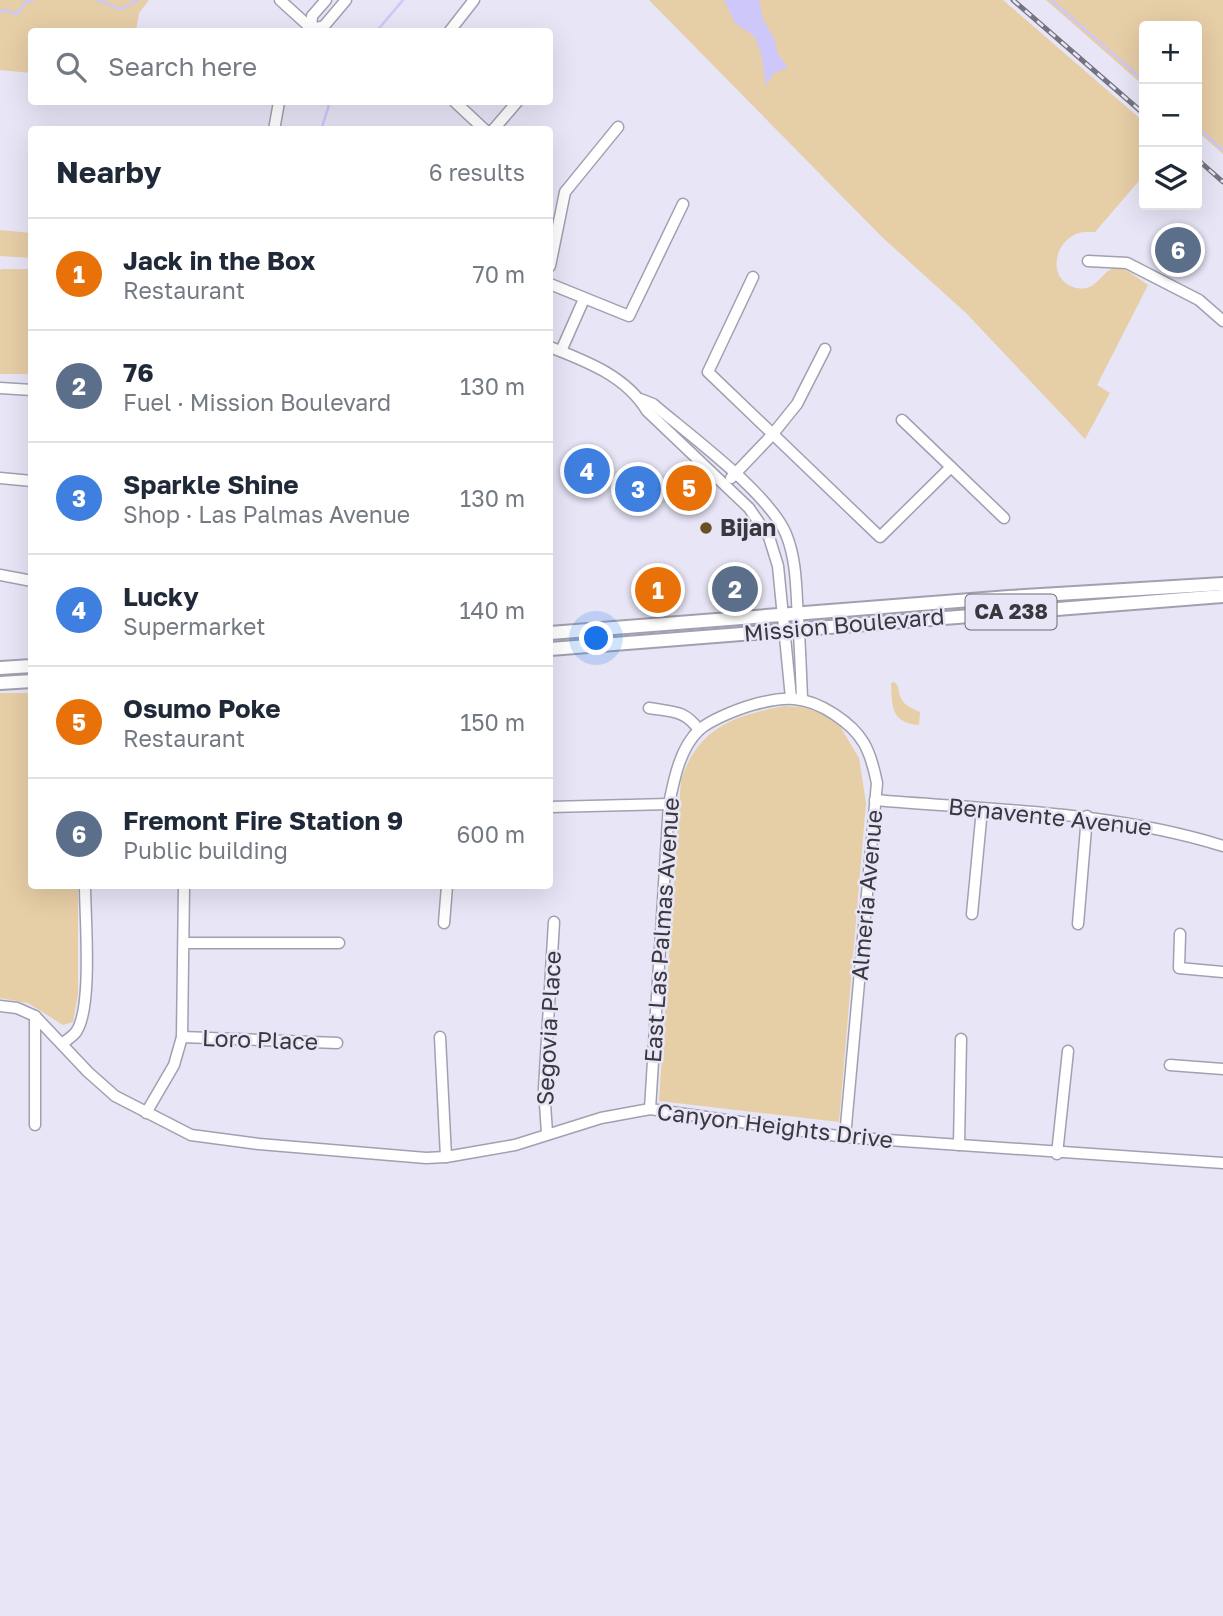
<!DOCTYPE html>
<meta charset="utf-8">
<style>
:root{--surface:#fff;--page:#f2f2f3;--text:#1f2937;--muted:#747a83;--line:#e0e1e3;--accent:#b45309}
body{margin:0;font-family:"Golos Text",sans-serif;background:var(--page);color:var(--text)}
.controls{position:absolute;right:21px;top:21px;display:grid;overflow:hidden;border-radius:7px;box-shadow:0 7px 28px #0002}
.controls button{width:63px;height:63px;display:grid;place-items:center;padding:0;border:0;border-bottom:2px solid var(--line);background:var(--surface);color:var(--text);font:35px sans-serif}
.you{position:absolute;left:597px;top:639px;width:24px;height:24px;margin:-18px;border:5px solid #fff;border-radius:50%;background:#1a73e8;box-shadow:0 0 0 10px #1a73e833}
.badge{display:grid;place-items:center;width:46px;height:46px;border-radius:50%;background:var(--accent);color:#fff;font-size:23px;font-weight:700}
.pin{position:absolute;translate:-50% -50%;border:4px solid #fff;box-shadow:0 2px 7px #0006}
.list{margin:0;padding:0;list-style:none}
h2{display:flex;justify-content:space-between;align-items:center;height:91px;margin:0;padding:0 28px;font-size:30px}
h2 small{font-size:23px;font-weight:400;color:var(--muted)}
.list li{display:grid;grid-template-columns:46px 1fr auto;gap:21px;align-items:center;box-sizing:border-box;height:112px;padding:0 28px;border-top:2px solid var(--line)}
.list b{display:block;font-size:26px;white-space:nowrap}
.list p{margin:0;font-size:23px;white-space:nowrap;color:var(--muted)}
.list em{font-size:23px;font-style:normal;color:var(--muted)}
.icon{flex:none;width:38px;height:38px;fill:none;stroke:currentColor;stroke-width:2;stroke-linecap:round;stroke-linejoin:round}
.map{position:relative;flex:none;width:1223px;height:1616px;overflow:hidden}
.search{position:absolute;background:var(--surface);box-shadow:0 7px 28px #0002;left:28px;top:28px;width:525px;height:77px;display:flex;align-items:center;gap:18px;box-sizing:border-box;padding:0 24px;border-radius:7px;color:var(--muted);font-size:26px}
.panel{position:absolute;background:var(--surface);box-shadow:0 7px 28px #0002;left:28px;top:126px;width:525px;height:763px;border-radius:7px}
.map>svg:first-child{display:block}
.green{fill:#e6cea6}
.water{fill:#cec7fa}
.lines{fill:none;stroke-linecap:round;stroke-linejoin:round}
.stream{stroke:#cec7fa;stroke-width:2.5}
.minor-casing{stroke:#a1a0b0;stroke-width:13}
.major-casing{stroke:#a1a0b0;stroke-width:16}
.minor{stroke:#fff;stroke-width:10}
.major{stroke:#fff;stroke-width:12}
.rail-casing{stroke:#75747e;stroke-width:5}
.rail{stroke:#e7e5f6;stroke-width:2.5;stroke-dasharray:8;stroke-linecap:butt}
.poi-dot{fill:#6b5122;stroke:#e7e5f6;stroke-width:2.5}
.labels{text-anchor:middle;stroke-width:5;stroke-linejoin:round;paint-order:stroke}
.shield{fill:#e7e5f6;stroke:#6c6c75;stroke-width:2}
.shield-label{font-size:21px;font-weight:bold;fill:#38383e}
.poi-label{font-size:23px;font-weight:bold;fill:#38383e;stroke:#e7e5f6;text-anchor:start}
.street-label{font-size:23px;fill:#38383e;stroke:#e7e5f6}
</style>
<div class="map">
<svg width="1223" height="1616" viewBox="0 0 1223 1616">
<rect width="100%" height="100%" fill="#e7e5f6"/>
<g class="green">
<polygon points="0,0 149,0 139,13 136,31 32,32 31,73 0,70"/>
<path d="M 649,0 L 1003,0 L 1144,122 L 1144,175 L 1095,232 C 1088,232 1080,231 1074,235 C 1054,245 1048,278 1073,287 C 1099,296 1102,264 1120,268 C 1129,270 1140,280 1148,285 L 1097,385 L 1110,393 L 1085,439 L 966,313 L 882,237 Z"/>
<polygon points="1046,0 1223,0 1223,154 1197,131 1197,26 1144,26 1144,86"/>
<polygon points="0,230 31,233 31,258 0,256"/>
<polygon points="2,269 31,269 31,374 0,374 0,270"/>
<path d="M 894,682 C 901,688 897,691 901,698 C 904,706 914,709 920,712 L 919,725 C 891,723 892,706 891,683 Z"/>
<polygon points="0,693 31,693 32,886 78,886 78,994 73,1022 63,1025 28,1003 0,998"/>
<path d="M 784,706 L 801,707 L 819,712 L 838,723 L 859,758 L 866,803 L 839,1122 L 659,1101 L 681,780 C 698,728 733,716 784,706 Z"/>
</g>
<polygon class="water" points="724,0 759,0 763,19 774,38 778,54 788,67 773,74 766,86 761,53 755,37 735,23"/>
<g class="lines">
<g class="stream">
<polyline points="98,0 120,9 138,0"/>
<polyline points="1051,0 1144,81"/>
<polyline points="0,12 5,10 17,14 26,2 33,0"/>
<polyline points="376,32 403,0"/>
<polyline points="1197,127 1223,150"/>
<polyline points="321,130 330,102"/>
</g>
<g class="minor-casing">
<g id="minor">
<polyline points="280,0 312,29"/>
<polyline points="312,29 324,26 346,0"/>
<polyline points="311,31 312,16 326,0"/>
<polyline points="449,32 474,0"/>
<polyline points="455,102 485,130"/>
<polyline points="274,130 279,102"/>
<polyline points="493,130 517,102"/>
<polyline points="1088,261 1127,263 1199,300 1223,321"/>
<polyline points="550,266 565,192 618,127"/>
<polyline points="753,277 708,372 880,537 951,467 1004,518"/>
<polyline points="550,284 629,316 683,204"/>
<path d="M 550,347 C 586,361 626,376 647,411 L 749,508 L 769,537 L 778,566 L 791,698"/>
<polyline points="561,351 584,299"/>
<polyline points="0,388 32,390"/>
<path d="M 640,399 L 653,404 C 688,434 769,493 786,534 C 797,561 796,590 798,618 C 800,645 801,672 802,699"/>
<polyline points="902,420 951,467"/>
<polyline points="0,478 32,481"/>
<polyline points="731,478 772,435 797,404 825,349"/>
<polyline points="0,575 32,581"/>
<path d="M 649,708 C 673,712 685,710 699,730"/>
<path d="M 875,800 C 992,810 1111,811 1223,846"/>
<polyline points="550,807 669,804"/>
<polyline points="972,914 982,809"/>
<polyline points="444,923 447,886"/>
<polyline points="1078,924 1087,816"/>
<polyline points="1180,934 1179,968 1223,972"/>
<polyline points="184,943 339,943"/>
<polyline points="0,1006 17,1008 35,1016 88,1072 115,1096 191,1135 259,1144 426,1158 446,1157 515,1145 601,1118 650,1109 845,1137 1223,1163"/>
<polyline points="182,1037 337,1043"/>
<polyline points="440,1037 446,1157"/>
<path d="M 63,1043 C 67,1040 73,1036 76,1032 C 93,1008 85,918 85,886"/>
<polyline points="1170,1065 1223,1069"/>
<path d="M 650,1109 L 669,804 C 674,779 680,748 699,730 C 710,720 738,709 752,705 C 784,696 805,695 834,714 C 863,733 870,749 877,783 L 845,1137"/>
<polyline points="146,1113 174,1065 182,1037 184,886"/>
<polyline points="35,1125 35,1016"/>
<polyline points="547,1133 544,1089 554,922"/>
<polyline points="959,1145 961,1039"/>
<polyline points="1057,1154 1068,1051"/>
</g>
</g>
<g class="major-casing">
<g id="major">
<polyline points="550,633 1009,597 1223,584"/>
<polyline points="550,649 1223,596"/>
<polyline points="0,668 32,666"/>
<polyline points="0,683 32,681"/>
</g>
</g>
<use href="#minor" class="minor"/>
<use href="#major" class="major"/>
<g class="rail-casing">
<g id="rail">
<polyline points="1013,0 1144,114"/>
<polyline points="1197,159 1223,182"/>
</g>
</g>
<use href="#rail" class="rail"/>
</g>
<circle class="poi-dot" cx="706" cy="528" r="7"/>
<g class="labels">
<rect class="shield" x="965.5" y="594.5" width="91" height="35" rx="5"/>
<g class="shield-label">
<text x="1011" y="619">CA 238</text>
</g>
<g class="poi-label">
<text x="720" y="536">Bijan</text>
</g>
<g class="street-label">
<text transform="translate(844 625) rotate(-5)" y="8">Mission Boulevard</text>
<text transform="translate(1050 817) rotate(6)" y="8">Benavente Avenue</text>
<text transform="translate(867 895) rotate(-85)" y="8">Almeria Avenue</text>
<text transform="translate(662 930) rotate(-86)" y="8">East Las Palmas Avenue</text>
<text transform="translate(549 1028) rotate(-87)" y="8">Segovia Place</text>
<text transform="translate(260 1040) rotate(2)" y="8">Loro Place</text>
<text transform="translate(775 1126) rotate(7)" y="8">Canyon Heights Drive</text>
</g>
</g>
</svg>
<div class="controls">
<button>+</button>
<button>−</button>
<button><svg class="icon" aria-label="layers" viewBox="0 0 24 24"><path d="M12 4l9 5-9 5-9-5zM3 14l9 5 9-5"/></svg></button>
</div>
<div class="you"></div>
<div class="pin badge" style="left:658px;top:590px;background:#e8710a">1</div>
<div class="pin badge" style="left:735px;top:589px;background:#5c6f8a">2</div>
<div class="pin badge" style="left:638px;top:489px;background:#3f7fe0">3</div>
<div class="pin badge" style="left:587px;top:471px;background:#3f7fe0">4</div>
<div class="pin badge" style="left:689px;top:488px;background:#e8710a">5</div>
<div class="pin badge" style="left:1178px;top:250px;background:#5c6f8a">6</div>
<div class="search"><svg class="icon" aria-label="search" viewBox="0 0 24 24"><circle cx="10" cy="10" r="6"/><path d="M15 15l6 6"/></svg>Search here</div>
<section class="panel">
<h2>Nearby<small>6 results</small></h2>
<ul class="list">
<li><span class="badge" style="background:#e8710a">1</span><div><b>Jack in the Box</b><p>Restaurant</p></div><em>70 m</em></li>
<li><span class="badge" style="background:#5c6f8a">2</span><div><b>76</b><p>Fuel · Mission Boulevard</p></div><em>130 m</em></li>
<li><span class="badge" style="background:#3f7fe0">3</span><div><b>Sparkle Shine</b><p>Shop · Las Palmas Avenue</p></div><em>130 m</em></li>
<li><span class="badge" style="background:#3f7fe0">4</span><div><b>Lucky</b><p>Supermarket</p></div><em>140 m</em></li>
<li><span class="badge" style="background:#e8710a">5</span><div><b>Osumo Poke</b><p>Restaurant</p></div><em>150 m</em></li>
<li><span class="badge" style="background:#5c6f8a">6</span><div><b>Fremont Fire Station 9</b><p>Public building</p></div><em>600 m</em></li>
</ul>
</section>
</div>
